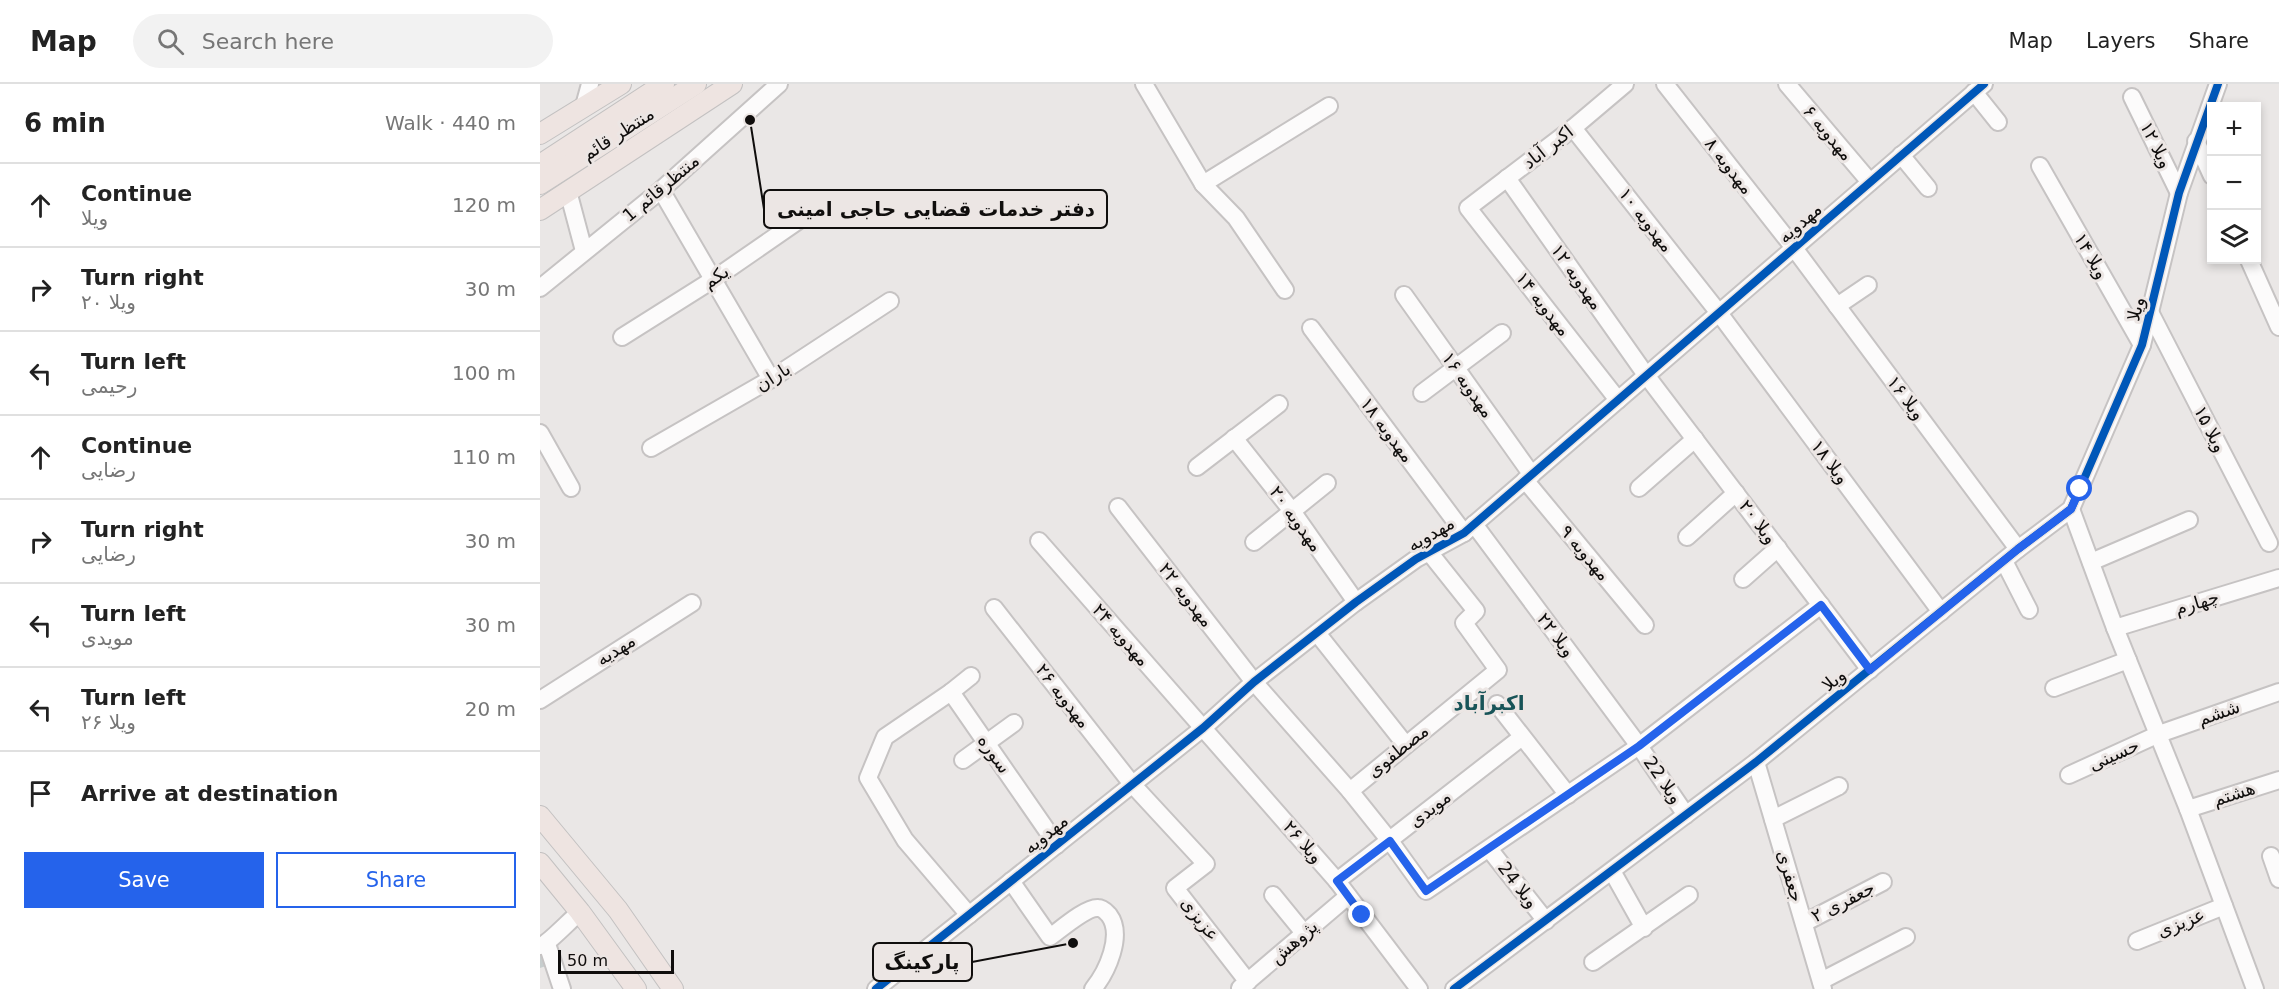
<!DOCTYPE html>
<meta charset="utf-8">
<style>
:root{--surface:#fff;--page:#f2f2f2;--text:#222;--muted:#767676;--line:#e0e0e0;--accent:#2563eb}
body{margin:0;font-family:"DejaVu Sans","Noto Sans Arabic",sans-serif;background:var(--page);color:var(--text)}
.controls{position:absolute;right:18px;top:18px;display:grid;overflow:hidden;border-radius:0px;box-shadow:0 3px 9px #0003}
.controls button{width:54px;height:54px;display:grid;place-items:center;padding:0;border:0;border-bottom:2px solid var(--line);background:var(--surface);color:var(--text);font:30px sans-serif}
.scale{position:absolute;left:18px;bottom:15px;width:116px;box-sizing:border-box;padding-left:6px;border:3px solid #100e0d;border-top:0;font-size:16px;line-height:21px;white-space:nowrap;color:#100e0d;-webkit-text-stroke:4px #ece6e4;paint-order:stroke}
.stop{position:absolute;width:18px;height:18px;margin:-14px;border:4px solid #2563eb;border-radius:50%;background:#fff}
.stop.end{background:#2563eb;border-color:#fff;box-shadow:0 2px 6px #0008}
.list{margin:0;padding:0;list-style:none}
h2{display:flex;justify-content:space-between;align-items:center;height:78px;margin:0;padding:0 24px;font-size:26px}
h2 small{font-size:20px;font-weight:400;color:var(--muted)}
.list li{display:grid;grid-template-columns:39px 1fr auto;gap:18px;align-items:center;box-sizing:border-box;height:84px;padding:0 24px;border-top:2px solid var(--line)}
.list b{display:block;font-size:22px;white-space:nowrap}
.list p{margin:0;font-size:20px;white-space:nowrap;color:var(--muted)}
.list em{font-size:20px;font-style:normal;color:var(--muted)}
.actions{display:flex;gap:12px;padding:18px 24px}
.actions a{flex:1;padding:14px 0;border:2px solid var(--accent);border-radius:0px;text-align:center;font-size:21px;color:var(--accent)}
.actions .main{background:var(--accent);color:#fff}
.icon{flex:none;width:33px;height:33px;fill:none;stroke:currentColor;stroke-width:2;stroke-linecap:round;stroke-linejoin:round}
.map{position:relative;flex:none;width:1739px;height:905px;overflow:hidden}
header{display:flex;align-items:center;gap:36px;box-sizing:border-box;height:84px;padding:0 30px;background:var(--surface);border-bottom:2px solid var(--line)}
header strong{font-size:28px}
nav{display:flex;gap:33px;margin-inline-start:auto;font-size:21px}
.search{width:420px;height:54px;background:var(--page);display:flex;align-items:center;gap:15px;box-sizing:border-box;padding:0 21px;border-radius:33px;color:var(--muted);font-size:22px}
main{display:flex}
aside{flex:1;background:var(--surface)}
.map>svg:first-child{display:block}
.building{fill:#c7cdcd;filter:url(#shadow)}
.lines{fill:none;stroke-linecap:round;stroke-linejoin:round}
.minor-casing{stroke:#c6c3c3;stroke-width:20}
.major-casing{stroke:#c3c1c1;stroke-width:22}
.minor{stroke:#fcfbfb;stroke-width:16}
.major{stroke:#eee4e1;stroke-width:20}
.cycleway-casing{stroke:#ece6e4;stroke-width:11}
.cycleway{stroke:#0057b8;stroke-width:8}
.route{stroke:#2563eb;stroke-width:8}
.labels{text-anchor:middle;stroke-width:6;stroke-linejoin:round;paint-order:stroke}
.street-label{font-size:18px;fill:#100e0d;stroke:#ece6e4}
.neighbourhood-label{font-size:20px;font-weight:bold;fill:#185458;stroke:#ece6e4}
.leader{fill:none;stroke:#100e0d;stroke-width:2}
.callout-dot{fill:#100e0d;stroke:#ece6e4;stroke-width:2}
.callout{fill:#ece6e4;stroke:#100e0d;stroke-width:2}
.callout-label{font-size:20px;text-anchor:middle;font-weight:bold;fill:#100e0d}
</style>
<header>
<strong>Map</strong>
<div class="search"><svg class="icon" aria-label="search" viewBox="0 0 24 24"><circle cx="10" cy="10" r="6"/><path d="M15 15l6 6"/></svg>Search here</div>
<nav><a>Map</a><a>Layers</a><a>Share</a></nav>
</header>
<main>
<aside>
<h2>6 min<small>Walk · 440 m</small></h2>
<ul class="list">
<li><svg class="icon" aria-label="ahead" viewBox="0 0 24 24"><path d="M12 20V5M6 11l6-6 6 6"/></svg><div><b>Continue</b><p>ویلا</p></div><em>120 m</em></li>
<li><svg class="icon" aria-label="right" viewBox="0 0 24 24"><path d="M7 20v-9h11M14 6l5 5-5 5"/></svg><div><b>Turn right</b><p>ویلا ۲۰</p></div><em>30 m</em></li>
<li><svg class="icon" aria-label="left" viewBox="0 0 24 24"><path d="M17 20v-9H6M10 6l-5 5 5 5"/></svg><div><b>Turn left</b><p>رحیمی</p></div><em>100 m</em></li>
<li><svg class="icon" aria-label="ahead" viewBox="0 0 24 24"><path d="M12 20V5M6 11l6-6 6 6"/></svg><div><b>Continue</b><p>رضایی</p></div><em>110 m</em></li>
<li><svg class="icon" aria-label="right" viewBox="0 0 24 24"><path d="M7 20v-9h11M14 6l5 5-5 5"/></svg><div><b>Turn right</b><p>رضایی</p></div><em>30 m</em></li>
<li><svg class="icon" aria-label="left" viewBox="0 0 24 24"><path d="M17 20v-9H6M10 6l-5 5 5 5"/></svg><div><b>Turn left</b><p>مویدی</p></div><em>30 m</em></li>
<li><svg class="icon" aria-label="left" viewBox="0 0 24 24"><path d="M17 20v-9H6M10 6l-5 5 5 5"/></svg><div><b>Turn left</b><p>ویلا ۲۶</p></div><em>20 m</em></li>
<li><svg class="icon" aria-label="arrive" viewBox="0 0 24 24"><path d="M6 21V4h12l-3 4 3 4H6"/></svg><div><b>Arrive at destination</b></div></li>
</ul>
<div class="actions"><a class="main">Save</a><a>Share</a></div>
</aside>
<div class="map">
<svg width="1739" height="905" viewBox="0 0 1739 905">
<defs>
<filter id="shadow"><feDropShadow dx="5.5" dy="-5.5" stdDeviation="1.5" flood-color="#0004"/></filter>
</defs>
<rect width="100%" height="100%" fill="#eae7e6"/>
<polygon class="building" points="7,868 12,880 0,884 0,871"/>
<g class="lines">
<g class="minor-casing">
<g id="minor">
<polyline points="604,0 663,100 696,134 745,206"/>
<polyline points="1125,0 1254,164 1478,465"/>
<polyline points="1247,0 1330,98"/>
<polyline points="1434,8 1458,38"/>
<polyline points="1592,13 1639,109"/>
<polyline points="44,22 50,0"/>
<polyline points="1033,44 1179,229 1401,528"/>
<polyline points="1656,57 1672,92"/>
<polyline points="1361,71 1388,104"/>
<polyline points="1500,82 1602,261"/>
<polyline points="967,94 1106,291 1330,586"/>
<polyline points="663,100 789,22"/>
<polyline points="121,106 231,295"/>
<polyline points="28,107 44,167"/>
<polyline points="1709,176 1739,243"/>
<polyline points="0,204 121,106 239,0"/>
<polyline points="864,211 992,391"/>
<polyline points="1297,222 1328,201"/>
<polyline points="1611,230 1729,459"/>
<polyline points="771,244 924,449"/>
<polyline points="82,253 174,195 268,130"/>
<polyline points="882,309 962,249"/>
<polyline points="1078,316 928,124 1033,44 1085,0"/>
<polyline points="0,349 31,404"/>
<polyline points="694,354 752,427 816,518"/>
<polyline points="111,364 231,295 350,217"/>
<polyline points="657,383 739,320"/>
<polyline points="985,396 1105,541"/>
<polyline points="1099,404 1155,355"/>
<polyline points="578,423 714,598 810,707 850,757 886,807 1099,662 1281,521"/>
<polyline points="1531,425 1575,544 1648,725 1715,905"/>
<polyline points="934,440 1099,662 1146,731"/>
<polyline points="1147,453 1196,409"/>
<polyline points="499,457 797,797 879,905"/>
<polyline points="714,458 787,399"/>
<polyline points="1464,477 1489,526"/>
<polyline points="1551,478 1649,436"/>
<polyline points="1203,495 1238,464"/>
<polyline points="454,524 592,700 666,780 635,804 708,898"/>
<polyline points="1575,544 1739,494"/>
<polyline points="777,549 865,660"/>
<polyline points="1514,604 1588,576"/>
<polyline points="411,608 431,592"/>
<polyline points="0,616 152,519"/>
<polyline points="957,620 1028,711"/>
<polyline points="423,676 474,639"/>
<polyline points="1216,678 1283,905"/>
<polyline points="1529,691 1619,650 1739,608"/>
<polyline points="810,707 958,586 924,539 936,527 889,468"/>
<polyline points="1648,725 1739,696"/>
<polyline points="1233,735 1299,702"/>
<polyline points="950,766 1006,837"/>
<polyline points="1731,772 1739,795"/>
<polyline points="1072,787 1104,844"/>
<path d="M 471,797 L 510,853 C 520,846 546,823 558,824 C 563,824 566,828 569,831 C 584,851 567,888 553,905"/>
<polyline points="797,797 982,653"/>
<polyline points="733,811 764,849"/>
<polyline points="429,831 365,756 328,694 345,653 411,608 517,761"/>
<polyline points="1264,839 1343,798"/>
<polyline points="1597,857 1684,822"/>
<polyline points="7,860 22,905"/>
<path d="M 0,862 C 8,860 31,835 40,828"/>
<polyline points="1053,878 1149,811"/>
<polyline points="1281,897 1366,853"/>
<polyline points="700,904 808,812"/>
<polyline points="336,905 663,644 714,598 816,518 876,475 924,449 1444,0"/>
<polyline points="914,905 1216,678 1478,465 1531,425 1602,261 1639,109 1678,0"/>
</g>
</g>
<g class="major-casing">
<g id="major">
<polyline points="0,50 81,0"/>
<polyline points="0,81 124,0"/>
<polyline points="0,100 156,0"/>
<polyline points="0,126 192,0"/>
<polyline points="0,732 78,826 133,905"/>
<polyline points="0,779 40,828 96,905"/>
</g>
</g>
<use href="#minor" class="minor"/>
<use href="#major" class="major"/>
<g class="cycleway-casing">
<g id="cycleway">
<polyline points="336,905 663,644 714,598 816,518 876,475 924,449 1444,0"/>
<polyline points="914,905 1216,678 1478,465 1531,425 1602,261 1639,109 1678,0"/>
</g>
</g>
<use href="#cycleway" class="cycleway"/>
</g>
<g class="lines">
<polyline class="route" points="822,831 797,797 850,757 886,807 1099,662 1281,521 1330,586 1478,465 1531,425 1540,405"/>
</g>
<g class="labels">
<g class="street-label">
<text transform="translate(1288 49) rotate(50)" y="6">مهدویه ۶</text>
<text transform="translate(78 50) rotate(-33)" y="6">منتظر قائم</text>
<text transform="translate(1616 61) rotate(64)" y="6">ویلا ۱۲</text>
<text transform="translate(1008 63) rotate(-38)" y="6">اکبر آباد</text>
<text transform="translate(1189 82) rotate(52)" y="6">مهدویه ۸</text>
<text transform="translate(121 104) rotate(-40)" y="6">منتظرقائم 1</text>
<text transform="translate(1106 136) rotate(52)" y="6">مهدویه ۱۰</text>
<text transform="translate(1260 139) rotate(-41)" y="6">مهدویه</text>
<text transform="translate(1551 172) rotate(60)" y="6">ویلا ۱۴</text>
<text transform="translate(176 193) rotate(-34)" y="6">یکم</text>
<text transform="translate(1037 193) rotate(55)" y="6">مهدویه ۱۲</text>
<text transform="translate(1003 220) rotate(52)" y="6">مهدویه ۱۴</text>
<text transform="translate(1596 225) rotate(-76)" y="6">ویلا</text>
<text transform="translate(233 293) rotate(-32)" y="6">باران</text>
<text transform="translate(928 301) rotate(55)" y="6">مهدویه ۱۶</text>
<text transform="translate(1366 314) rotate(53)" y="6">ویلا ۱۶</text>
<text transform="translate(1670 345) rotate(63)" y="6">ویلا ۱۵</text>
<text transform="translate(847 346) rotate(53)" y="6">مهدویه ۱۸</text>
<text transform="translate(1290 378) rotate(53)" y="6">ویلا ۱۸</text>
<text transform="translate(756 435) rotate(54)" y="6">مهدویه ۲۰</text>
<text transform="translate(1218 438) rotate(53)" y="6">ویلا ۲۰</text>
<text transform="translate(891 450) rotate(-30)" y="6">مهدویه</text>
<text transform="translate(1045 469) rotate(50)" y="6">مهدویه ۹</text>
<text transform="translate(646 511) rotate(52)" y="6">مهدویه ۲۲</text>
<text transform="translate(1657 519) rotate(-17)" y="6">چهارم</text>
<text transform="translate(581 551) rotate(49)" y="6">مهدویه ۲۴</text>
<text transform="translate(1016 551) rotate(53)" y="6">ویلا ۲۲</text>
<text transform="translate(76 566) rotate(-32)" y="6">مهديه</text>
<text transform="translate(1294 596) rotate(-39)" y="6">ویلا</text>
<text transform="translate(523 612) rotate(52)" y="6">مهدویه ۲۶</text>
<text transform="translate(1679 629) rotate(-19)" y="6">ششم</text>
<text transform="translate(858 667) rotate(-39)" y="6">مصطفوی</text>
<text transform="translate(454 670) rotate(55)" y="6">سوره</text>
<text transform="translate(1574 671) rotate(-24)" y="6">حسینی</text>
<text transform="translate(1123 696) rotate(55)" y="6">ویلا 22</text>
<text transform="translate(1694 710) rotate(-18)" y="6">هشتم</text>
<text transform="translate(890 725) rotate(-38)" y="6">مویدی</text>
<text transform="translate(506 750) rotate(-39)" y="6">مهدویه</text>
<text transform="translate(763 758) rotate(49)" y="6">ویلا ۲۶</text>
<text transform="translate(1250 792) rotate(74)" y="6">جعفری</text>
<text transform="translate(978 801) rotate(52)" y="6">ویلا 24</text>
<text transform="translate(1303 818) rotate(-27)" y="6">جعفری ۲</text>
<text transform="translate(660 835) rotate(52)" y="6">عزیزی</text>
<text transform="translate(1641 839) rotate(-22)" y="6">عزیزی</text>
<text transform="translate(754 858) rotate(-41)" y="6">پژوهش</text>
</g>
<g class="neighbourhood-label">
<text x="949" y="626">اکبرآباد</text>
</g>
</g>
<path class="leader" d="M210 36L224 125M533 859L432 878"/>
<g class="callout-dot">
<circle cx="210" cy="36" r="6"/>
<circle cx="533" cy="859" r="6"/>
</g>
<g class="callout">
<rect x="224" y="106" width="343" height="38" rx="6"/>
<rect x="333" y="859" width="99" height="38" rx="6"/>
</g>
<g class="callout-label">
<text x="396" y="132">دفتر خدمات قضایی حاجی امینی</text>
<text x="382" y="885">پارکینگ</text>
</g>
</svg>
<div class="controls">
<button>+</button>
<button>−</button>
<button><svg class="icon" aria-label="layers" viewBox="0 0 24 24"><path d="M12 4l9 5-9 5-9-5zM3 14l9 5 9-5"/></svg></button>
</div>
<div class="scale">50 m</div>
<div class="stop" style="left:1540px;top:405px"></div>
<div class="stop end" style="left:822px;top:831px"></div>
</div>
</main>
